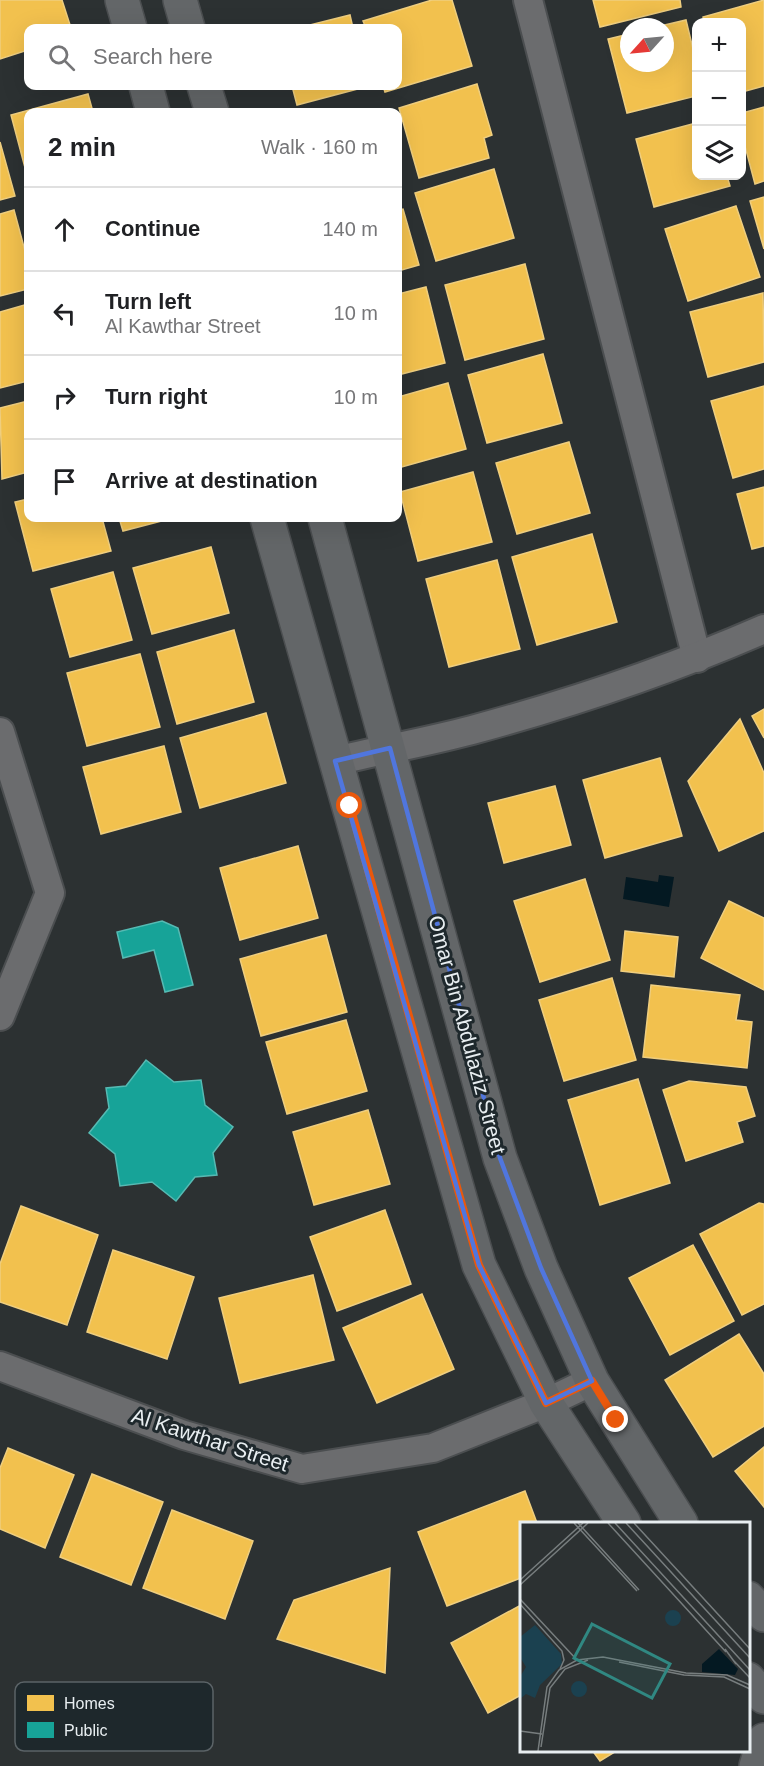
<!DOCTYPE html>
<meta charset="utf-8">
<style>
:root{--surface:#fff;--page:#f2f2f2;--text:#202124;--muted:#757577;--line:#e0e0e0}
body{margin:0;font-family:Helvetica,sans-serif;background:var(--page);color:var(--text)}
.controls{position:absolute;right:18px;top:18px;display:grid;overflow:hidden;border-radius:12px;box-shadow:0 6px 24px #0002}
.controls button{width:54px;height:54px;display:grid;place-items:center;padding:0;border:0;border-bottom:2px solid var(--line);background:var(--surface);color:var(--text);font:30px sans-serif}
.compass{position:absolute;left:620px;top:18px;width:54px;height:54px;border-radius:50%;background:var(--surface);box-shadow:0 6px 24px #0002;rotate:243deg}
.stop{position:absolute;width:18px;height:18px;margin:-14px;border:4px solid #ea580c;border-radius:50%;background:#fff}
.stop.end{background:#ea580c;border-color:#fff;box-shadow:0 2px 6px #0008}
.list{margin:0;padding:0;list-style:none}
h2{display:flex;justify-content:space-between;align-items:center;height:78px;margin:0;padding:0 24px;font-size:26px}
h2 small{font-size:20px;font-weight:400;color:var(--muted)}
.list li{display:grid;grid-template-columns:39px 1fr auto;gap:18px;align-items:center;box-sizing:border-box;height:84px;padding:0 24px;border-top:2px solid var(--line)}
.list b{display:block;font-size:22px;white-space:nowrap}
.list p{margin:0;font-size:20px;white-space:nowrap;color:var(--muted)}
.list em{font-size:20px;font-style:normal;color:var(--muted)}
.icon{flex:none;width:33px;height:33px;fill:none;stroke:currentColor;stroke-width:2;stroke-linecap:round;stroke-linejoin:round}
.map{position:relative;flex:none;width:764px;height:1766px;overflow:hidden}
.search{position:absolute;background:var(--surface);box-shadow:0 6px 24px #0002;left:24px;top:24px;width:378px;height:66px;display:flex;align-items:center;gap:15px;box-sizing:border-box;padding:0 21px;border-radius:12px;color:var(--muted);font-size:22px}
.panel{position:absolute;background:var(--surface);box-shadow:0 6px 24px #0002;left:24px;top:108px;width:378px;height:414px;border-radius:12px}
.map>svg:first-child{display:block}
.water{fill:#041922}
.homes{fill:#f2c14e;stroke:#efce7f;stroke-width:1.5}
.public{fill:#17a398;stroke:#56bab3;stroke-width:1.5}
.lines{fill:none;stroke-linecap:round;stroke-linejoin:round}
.street-casing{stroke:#4b4e50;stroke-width:32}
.secondary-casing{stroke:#4b4e50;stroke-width:36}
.street{stroke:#6b6c6e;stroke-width:28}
.secondary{stroke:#636668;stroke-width:33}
.route{stroke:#ea580c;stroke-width:8}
.marked{fill:none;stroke:#5076de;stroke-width:4.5;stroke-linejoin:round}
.labels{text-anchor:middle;stroke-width:6;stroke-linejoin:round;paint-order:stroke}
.street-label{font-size:21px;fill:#e8eef1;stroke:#1e282c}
.inset-road{fill:none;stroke:#777d7e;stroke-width:1.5}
.view{fill:#308882;fill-opacity:0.15;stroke:#308882;stroke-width:3}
.inset-edge{fill:none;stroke:#e8eef1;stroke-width:3}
.key{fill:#1e282c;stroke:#5b6367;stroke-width:1.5}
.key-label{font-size:16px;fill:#e8eef1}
</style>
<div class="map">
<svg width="764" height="1766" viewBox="0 0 764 1766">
<rect width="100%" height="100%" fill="#2c3132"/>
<polygon class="water" points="659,875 674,877 669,907 623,899 626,877 658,882"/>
<g class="homes">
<polygon points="0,0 62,0 71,28 28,28 28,50 0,59"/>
<polygon points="432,0 452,0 472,66 385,92 383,86 398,86 398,28 366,28 363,21"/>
<polygon points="593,0 680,0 681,7 600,27"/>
<polygon points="764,0 764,86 742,92 742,22 704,22 703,17"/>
<polygon points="350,15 353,28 298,28"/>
<polygon points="686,20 696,61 696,96 627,113 608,39 629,34 629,63 665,63 665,27 656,27"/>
<polygon points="477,84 492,135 484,138 489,158 419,178 399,108"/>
<polygon points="292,86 369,86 297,105"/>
<polygon points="88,94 93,112 28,112 28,179 11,115"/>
<polygon points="764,107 764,181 755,184 742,135 742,113"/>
<polygon points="696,123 696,176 727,176 730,186 654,207 636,139"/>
<polygon points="0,142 15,196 0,200"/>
<polygon points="494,169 514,238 436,261 415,193"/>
<polygon points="764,197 764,249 750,201"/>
<polygon points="736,206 760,277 688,301 665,229"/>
<polygon points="403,209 419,265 398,271 398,210"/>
<polygon points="14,210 28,262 28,289 0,296 0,214"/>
<polygon points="525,264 544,339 465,360 445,285"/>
<polygon points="426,287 445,363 398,375 398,294"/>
<polygon points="763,293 764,362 708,377 690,312"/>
<polygon points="28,304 28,381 0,388 0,312"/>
<polygon points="543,354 562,423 487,443 468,375"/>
<polygon points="448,383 466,449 398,468 398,397"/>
<polygon points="764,386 764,469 733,478 711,401"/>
<polygon points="28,401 28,472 2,479 0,408"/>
<polygon points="569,442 590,513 517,534 496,463"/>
<polygon points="473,472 492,542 418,561 400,492"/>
<polygon points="764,487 764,546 752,549 737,494"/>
<polygon points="28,499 28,518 102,518 111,551 33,571 15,502"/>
<polygon points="119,518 173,518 123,531"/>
<polygon points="592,534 617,622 537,645 512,557"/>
<polygon points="211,547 229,613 152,634 133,568"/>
<polygon points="497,560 520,649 449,667 426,579"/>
<polygon points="113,572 132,640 70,657 51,589"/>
<polygon points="234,630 254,702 177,724 157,652"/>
<polygon points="140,654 160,727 87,746 67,673"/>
<polygon points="764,709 764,738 752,716"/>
<polygon points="266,713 286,783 200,808 180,738"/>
<polygon points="740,719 764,773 764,831 719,851 688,781"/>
<polygon points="164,746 181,812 101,834 83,767"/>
<polygon points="660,758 682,836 605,858 583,780"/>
<polygon points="555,786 571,845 504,863 488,803"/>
<polygon points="298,846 318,918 240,940 220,868"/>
<polygon points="585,879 610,960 540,982 514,901"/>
<polygon points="729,901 764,918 764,990 701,958"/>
<polygon points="625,931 678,937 674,977 621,971"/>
<polygon points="326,935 347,1012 261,1036 240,959"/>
<polygon points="612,978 636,1060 564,1081 539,1000"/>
<polygon points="651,985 740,995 736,1020 752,1022 747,1068 643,1057"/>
<polygon points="346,1020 367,1091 287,1114 266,1042"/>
<polygon points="638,1079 670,1183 600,1205 568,1100"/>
<polygon points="689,1081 746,1087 755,1116 737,1122 743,1142 686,1161 663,1090"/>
<polygon points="368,1110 390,1184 314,1205 293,1132"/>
<polygon points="759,1203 764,1204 764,1304 742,1315 700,1234"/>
<polygon points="21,1206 98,1235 67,1325 0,1302 0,1264"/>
<polygon points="385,1210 411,1284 337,1311 310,1237"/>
<polygon points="693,1245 734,1321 670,1355 629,1278"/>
<polygon points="113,1250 194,1277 167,1359 87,1332"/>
<polygon points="313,1275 334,1360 240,1383 219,1298"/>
<polygon points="422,1294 454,1369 377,1403 343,1328"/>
<polygon points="739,1334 764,1374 764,1426 713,1457 665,1380"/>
<polygon points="764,1447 764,1507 735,1471"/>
<polygon points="8,1448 74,1475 45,1548 0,1529 0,1468"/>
<polygon points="92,1474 163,1502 131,1585 60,1557"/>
<polygon points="525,1491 537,1523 521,1523 521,1578 447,1606 418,1532"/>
<polygon points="172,1510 253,1541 225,1619 143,1588"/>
<polygon points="390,1568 385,1673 277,1639 294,1600"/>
<polygon points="521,1605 521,1695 488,1713 451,1643"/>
<polygon points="592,1750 618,1750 600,1761"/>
</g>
<g class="public">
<polygon points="162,921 178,928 193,985 165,992 154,950 123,958 117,932"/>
<polygon points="146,1060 174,1082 201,1080 205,1105 233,1127 213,1153 217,1175 195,1177 176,1201 152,1182 120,1186 115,1154 89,1133 109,1108 106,1088 126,1086"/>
</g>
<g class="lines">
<g class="street-casing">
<g id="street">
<polyline points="528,0 697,658"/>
<polyline points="0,732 50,893 0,1016"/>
<path d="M 335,761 C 381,750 427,742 472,730 C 572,703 670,670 764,629"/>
<polyline points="0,1366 184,1435 302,1469 433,1448 546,1403 592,1381"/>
</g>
</g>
<g class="secondary-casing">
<g id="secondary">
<polyline points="122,0 130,28"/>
<polyline points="180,0 188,28"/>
<polyline points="146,86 153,112"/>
<polyline points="204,86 212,112"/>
<polyline points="267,518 479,1265 546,1403 624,1523"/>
<polyline points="325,518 500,1158 541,1268 592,1381 681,1523"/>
<polyline points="748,1598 764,1615"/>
<polyline points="748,1679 764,1697"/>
<polyline points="756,1766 764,1740"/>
</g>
</g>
<use href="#street" class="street"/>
<use href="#secondary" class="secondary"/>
</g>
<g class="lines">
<polyline class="route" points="350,806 479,1265 546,1403 592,1381 616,1420"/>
</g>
<path class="marked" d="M 390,748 L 500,1158 L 541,1268 L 592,1381 L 546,1403 L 479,1265 L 335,761 Z"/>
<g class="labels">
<g class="street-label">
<text transform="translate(467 1035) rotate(75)" y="7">Omar Bin Abdulaziz Street</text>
<text transform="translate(210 1440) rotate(18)" y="7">Al Kawthar Street</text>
</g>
</g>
<g transform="translate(520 1522)">
<rect width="230" height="230" fill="#2c3132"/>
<path d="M145 96a8 8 0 1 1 16 0a8 8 0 1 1-16 0ZM 15,103 L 41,132 L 42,142 L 20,163 L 15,176 L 6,172 L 0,177 L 0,155 L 6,145 L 0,135 L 0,115 ZM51 167a8 8 0 1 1 16 0a8 8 0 1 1-16 0Z" fill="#1b4150"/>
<path d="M 199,127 L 218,147 L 215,153 L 182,150 L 182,142 Z" fill="#041922"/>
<path class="inset-road" d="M 54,1 L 117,69M 58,1 L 119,68M 88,1 L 206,130M 95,1 L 230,148M 106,1 L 230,136M 114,1 L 230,127M 0,58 L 63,1M 0,63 L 68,1M 0,77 L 57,138M 0,82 L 42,129 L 44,138 L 40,147M 205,127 L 216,142M 214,139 L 230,156M 99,140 L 164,153 L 204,155 L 230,167M 0,209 L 22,212M 21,225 L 30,166 L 45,147 L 68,138M 18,229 L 27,165 L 39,148 L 57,138 L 83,135 L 166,151 L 207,153 L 230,163"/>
<path class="view" d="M 72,102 L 150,142 L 132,176 L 54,136 Z"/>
<rect width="230" height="230" class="inset-edge"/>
</g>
<rect x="15" y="1682" width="198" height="69" rx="9" class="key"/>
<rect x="27" y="1695" width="27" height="16" fill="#f2c14e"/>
<rect x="27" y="1722" width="27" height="16" fill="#17a398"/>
<g class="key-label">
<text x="64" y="1709">Homes</text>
<text x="64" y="1736">Public</text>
</g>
</svg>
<div class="controls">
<button>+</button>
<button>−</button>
<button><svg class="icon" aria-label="layers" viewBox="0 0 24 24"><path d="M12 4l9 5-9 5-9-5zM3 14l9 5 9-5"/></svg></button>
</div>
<svg class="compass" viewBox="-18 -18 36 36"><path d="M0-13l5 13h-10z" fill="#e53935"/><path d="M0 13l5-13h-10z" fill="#757577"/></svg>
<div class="stop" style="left:350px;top:806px"></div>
<div class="stop end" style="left:616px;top:1420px"></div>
<div class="search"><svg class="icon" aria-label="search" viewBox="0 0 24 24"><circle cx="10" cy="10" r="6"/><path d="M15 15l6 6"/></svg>Search here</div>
<section class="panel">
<h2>2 min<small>Walk · 160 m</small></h2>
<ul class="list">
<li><svg class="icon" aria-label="ahead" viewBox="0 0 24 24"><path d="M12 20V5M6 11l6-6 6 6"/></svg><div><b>Continue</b></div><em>140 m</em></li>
<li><svg class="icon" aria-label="left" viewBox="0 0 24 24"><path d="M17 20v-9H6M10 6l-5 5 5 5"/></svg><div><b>Turn left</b><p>Al Kawthar Street</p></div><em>10 m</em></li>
<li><svg class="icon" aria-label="right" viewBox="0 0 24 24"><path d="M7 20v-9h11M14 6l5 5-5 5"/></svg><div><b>Turn right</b></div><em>10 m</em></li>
<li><svg class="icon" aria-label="arrive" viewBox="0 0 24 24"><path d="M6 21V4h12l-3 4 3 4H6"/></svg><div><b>Arrive at destination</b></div></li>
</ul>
</section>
</div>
